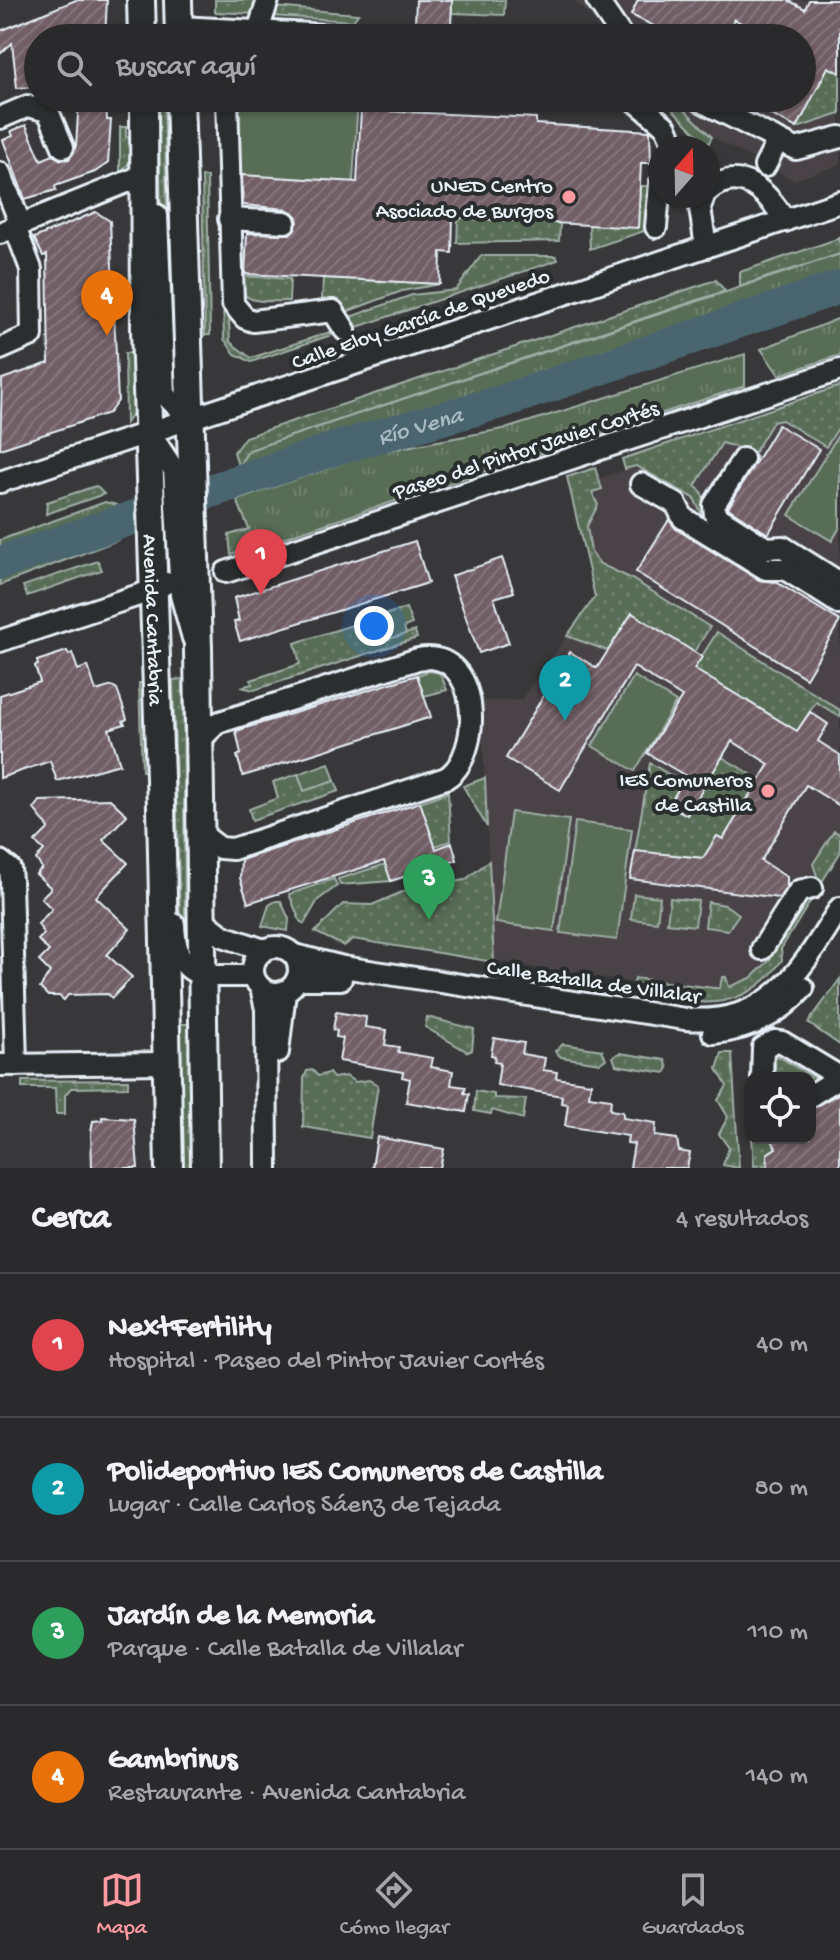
<!DOCTYPE html>
<html lang="es">
<meta charset="utf-8">
<style>
:root{--surface:#2a292b;--page:#363537;--text:#f1f3f6;--muted:#a5a6a9;--line:#464547;--accent:#ff9aa2}
body{margin:0;font-family:"Gochi Hand",sans-serif;background:var(--page);color:var(--text)}
.controls{position:absolute;right:24px;bottom:24px;display:grid;overflow:hidden;border-radius:16px;box-shadow:0 2px 6px #0004}
.controls button{width:72px;height:72px;display:grid;place-items:center;padding:0;border:0;border-bottom:2px solid var(--line);background:var(--surface);color:var(--text);font:40px sans-serif}
.compass{position:absolute;left:648px;top:136px;width:72px;height:72px;border-radius:50%;background:var(--surface);box-shadow:0 2px 6px #0004;rotate:20deg}
.you{position:absolute;left:374px;top:626px;width:28px;height:28px;margin:-20px;border:6px solid #fff;border-radius:50%;background:#1a73e8;box-shadow:0 0 0 12px #1a73e833}
.badge{display:grid;place-items:center;width:52px;height:52px;border-radius:50%;background:var(--accent);color:#fff;font-size:26px;font-weight:700}
.pin{position:absolute;translate:-50% -66px;filter:drop-shadow(0 2px 4px #0008)}
.pin::after{content:'';position:absolute;top:42px;width:28px;height:24px;background:inherit;clip-path:polygon(0 0,100% 0,50% 100%)}
.list{margin:0;padding:0;list-style:none}
h2{display:flex;justify-content:space-between;align-items:center;height:104px;margin:0;padding:0 32px;font-size:34px}
h2 small{font-size:26px;font-weight:400;color:var(--muted)}
.list li{display:grid;grid-template-columns:52px 1fr auto;gap:24px;align-items:center;box-sizing:border-box;height:144px;padding:0 32px;border-top:2px solid var(--line)}
.list b{display:block;font-size:30px;white-space:nowrap}
.list p{margin:0;font-size:26px;white-space:nowrap;color:var(--muted)}
.list em{font-size:26px;font-style:normal;color:var(--muted)}
.icon{flex:none;width:44px;height:44px;fill:none;stroke:currentColor;stroke-width:2;stroke-linecap:round;stroke-linejoin:round}
.map{position:relative;flex:none;width:840px;height:1168px;overflow:hidden}
.search{position:absolute;background:var(--surface);box-shadow:0 2px 6px #0004;left:24px;right:24px;top:24px;height:88px;display:flex;align-items:center;gap:20px;box-sizing:border-box;padding:0 28px;border-radius:44px;color:var(--muted);font-size:30px}
.sheet{height:680px;background:var(--surface)}
nav{display:flex;justify-content:space-around;align-items:center;box-sizing:border-box;height:112px;border-top:2px solid var(--line);background:var(--surface);font-size:22px;color:var(--muted)}
nav a{display:grid;justify-items:center;gap:4px}
nav .on{color:var(--accent)}
.map>svg:first-child{display:block}
.built{fill:#494346}
.grass{fill:url(#grass-tufts);stroke:#a0afa8;stroke-width:2}
.garden{fill:url(#garden-dots);stroke:#a0afa8;stroke-width:2}
.pitch{fill:#596d57;stroke:#a0afa8;stroke-width:2}
.lines{fill:none;stroke-linecap:round;stroke-linejoin:round}
.river{stroke:#4a656f;stroke-width:34}
.building{fill:url(#building-hatch);stroke:#e8f1f8;stroke-width:2}
.minor-casing{stroke:#e8f1f8;stroke-width:26}
.major-casing{stroke:#e8f1f8;stroke-width:32}
.minor{stroke:#2a2d2e;stroke-width:20}
.major{stroke:#2a2d2e;stroke-width:26}
.poi-dot{fill:#ff9aa2;stroke:#2a2d2e;stroke-width:3}
.labels{text-anchor:middle;stroke-width:8;stroke-linejoin:round;paint-order:stroke}
.poi-label{font-size:22px;fill:#e8f1f8;stroke:#2a2d2e;text-anchor:end}
.street-label{font-size:22px;fill:#e8f1f8;stroke:#2a2d2e}
.water-label{font-size:24px;font-style:italic;fill:#a9b9c1;stroke:#2a2d2e}
</style>
<div class="map">
<svg width="840" height="1168" viewBox="0 0 840 1168">
<defs>
<pattern id="grass-tufts" width="24" height="20" patternUnits="userSpaceOnUse" patternTransform="scale(2)"><rect width="24" height="20" fill="#596d57"/><path d="M3 7l-1-3M5 7V3M7 7l1-3M15 17l-1-3M17 17v-4M19 17l1-3" fill="none" stroke="#718270"/></pattern>
<pattern id="garden-dots" width="8" height="8" patternUnits="userSpaceOnUse" patternTransform="scale(2)"><rect width="8" height="8" fill="#596d57"/><path d="M2 2h.1M6 6h.1" fill="none" stroke="#718270" stroke-width="1.8" stroke-linecap="round"/></pattern>
<pattern id="building-hatch" width="6" height="6" patternUnits="userSpaceOnUse" patternTransform="scale(2)"><rect width="6" height="6" fill="#725f66"/><path d="M-1 1l2-2M0 6l6-6M5 7l2-2" fill="none" stroke="#86767d"/></pattern>
</defs>
<rect width="100%" height="100%" fill="#383739"/>
<filter id="ink" filterUnits="userSpaceOnUse"><feTurbulence type="fractalNoise" baseFrequency=".0125" numOctaves="2"/><feDisplacementMap in="SourceGraphic" scale="16" xChannelSelector="R" yChannelSelector="G"/><feConvolveMatrix kernelMatrix="1 2 1 2 8 2 1 2 1" color-interpolation-filters="sRGB"/></filter>
<g filter="url(#ink)">
<g class="built">
<polygon points="573,0 840,0 840,165 793,180 712,137 673,98 802,98 802,38 611,38"/>
<polygon points="840,400 840,853 781,949 782,960 772,976 755,990 731,1001 696,1002 690,993 620,981 353,939 344,946 337,945 316,932 490,891 481,701 521,700 595,597 570,488"/>
</g>
<g class="grass">
<polygon points="840,254 840,275 227,478 226,469 238,466 249,450"/>
<polygon points="840,318 840,355 779,375 761,349"/>
<polygon points="745,354 745,386 231,555 229,535 249,529 237,500 368,454 508,428"/>
<polygon points="105,502 117,505 118,540 0,585 0,540"/>
<polygon points="406,608 412,624 404,627 406,634 389,640 381,616"/>
<polygon points="430,671 440,673 447,690 424,696 417,675"/>
<polygon points="329,763 335,781 304,791 298,774"/>
</g>
<g class="garden">
<polygon points="215,0 261,0 256,14 215,12"/>
<polygon points="452,0 505,0 504,15 452,13"/>
<polygon points="274,7 358,14 353,21 271,16"/>
<polygon points="828,67 840,73 840,114 797,128"/>
<polygon points="158,98 164,98 170,330 164,329"/>
<polygon points="661,98 673,98 712,137 706,148 701,148 701,138"/>
<polygon points="120,127 126,127 126,137 132,139 129,163 120,174"/>
<polygon points="220,174 223,174 230,342 251,358 333,331 334,334 251,362 235,354 224,339"/>
<polygon points="202,177 207,177 210,335 205,335"/>
<polygon points="640,186 650,186 647,230 590,249 589,224 638,227"/>
<polygon points="458,218 560,223 559,241 457,243"/>
<polygon points="840,238 840,254 740,286 740,272"/>
<path d="M 241,249 L 242,276 L 290,279 L 289,301 C 237,303 239,299 241,249 Z"/>
<polygon points="481,256 556,256 558,260 357,327 350,317 412,295 456,290"/>
<polygon points="323,278 440,284 402,291 346,312 337,300 322,299"/>
<polygon points="716,280 725,291 249,450 238,466 234,452 245,437"/>
<polygon points="125,353 135,353 135,410 126,423"/>
<polygon points="840,386 840,425 826,447 782,420 773,422 754,453 722,443 695,486 701,491 713,523 703,517 694,498 636,466 625,469 622,459"/>
<polygon points="595,468 602,489 592,492 598,505 587,526 591,552 600,564 630,578 710,627 694,652 632,613 608,651 567,636 595,597 567,477"/>
<polygon points="96,486 104,494 46,514 47,502"/>
<polygon points="98,561 102,570 27,596 23,586"/>
<polygon points="381,616 389,639 415,631 417,638 254,690 241,687 252,684 251,680 300,664 295,643"/>
<polygon points="717,632 840,710 840,717 816,702 797,731 714,681 689,677"/>
<polygon points="183,679 185,923 180,921 173,680"/>
<polygon points="139,683 145,683 148,771 142,771"/>
<polygon points="722,757 759,779 723,839 717,836 711,846 715,859 635,851 650,763 682,782 669,805 687,815"/>
<polygon points="298,774 304,791 335,781 339,791 252,820 249,809 278,798 273,782"/>
<polygon points="485,778 487,827 463,786"/>
<polygon points="448,792 451,841 435,846 420,802"/>
<polygon points="834,831 840,834 840,853 820,885 813,864"/>
<polygon points="489,861 494,962 353,939 344,946 315,932 343,904 372,905 409,889 465,880"/>
<polygon points="386,864 391,881 340,885 338,879"/>
<polygon points="334,879 337,886 318,900 304,924 300,921 289,894"/>
<polygon points="634,894 660,897 657,922 631,919"/>
<path d="M 813,897 L 781,949 L 782,960 C 761,991 733,1005 696,1002 L 690,993 L 634,984 L 635,978 L 714,988 L 720,988 L 722,977 L 726,977 L 729,987 L 751,978 L 771,959 L 769,952 L 802,899 Z"/>
<polygon points="670,898 698,901 695,926 667,923"/>
<polygon points="276,901 281,901 289,919 288,931 262,926 269,905"/>
<polygon points="708,902 725,905 739,914 728,930 705,927"/>
<polygon points="840,979 840,1045 808,1023"/>
<polygon points="427,1017 474,1029 472,1050 468,1052 425,1027"/>
<polygon points="179,1024 189,1024 193,1168 183,1168"/>
<polygon points="563,1044 602,1050 606,1059 600,1063 561,1057 555,1051"/>
<polygon points="620,1053 665,1060 668,1068 665,1073 616,1065 613,1057"/>
<polygon points="722,1053 732,1053 739,1168 723,1165 729,1148 719,1134 728,1117 718,1100 727,1086 717,1069"/>
<polygon points="774,1054 818,1080 810,1085 810,1078 776,1078"/>
<polygon points="312,1070 318,1076 329,1073 333,1078 346,1076 355,1082 369,1080 378,1085 370,1138 303,1127 304,1078 307,1071"/>
<polygon points="128,1080 128,1087 71,1088 65,1095 65,1114 56,1114 55,1088 22,1088 22,1081"/>
<polygon points="476,1091 494,1094 494,1098 526,1099 523,1119 492,1110 491,1114 474,1111"/>
<polygon points="752,1138 771,1138 776,1148 767,1154 768,1165 754,1166"/>
</g>
<g class="pitch">
<polygon points="238,98 358,98 353,182 234,175"/>
<polygon points="840,432 840,527 832,541 789,515"/>
<polygon points="634,676 676,702 635,771 592,746"/>
<polygon points="511,812 569,820 554,931 496,923"/>
<polygon points="575,822 632,829 617,940 560,933"/>
</g>
<g class="lines">
<path class="river" id="s1" d="M 0,563 L 337,448 L 504,401 L 840,287"/>
</g>
<g class="building">
<polygon points="76,0 107,0 105,38 75,38 76,34 38,38 38,87 17,88 12,43 0,54 0,31"/>
<polygon points="416,0 452,0 451,27 415,25"/>
<polygon points="638,0 788,0 805,9 809,0 840,0 840,73 828,67 797,128 737,98 802,98 802,38 770,38 734,19 725,38 649,38 654,26 631,15"/>
<polygon points="79,98 106,98 107,120 111,120 108,163 95,172 55,186 56,190 25,199 3,140 13,136 11,131 26,125 41,160 53,155 61,160 69,159 76,146"/>
<polygon points="361,110 536,118 536,124 650,131 651,163 641,163 638,228 453,217 452,253 441,252 440,284 245,274 247,233 290,234 298,222 296,215 286,209 243,205 242,175 357,182"/>
<polygon points="96,212 110,221 118,401 109,413 0,449 2,379 49,363 47,255 43,256 34,238"/>
<polygon points="778,425 819,449 768,534 728,508"/>
<polygon points="669,520 676,529 759,580 776,582 840,621 806,678 636,572"/>
<polygon points="415,541 428,583 240,641 234,622 239,621 234,598"/>
<polygon points="502,558 514,592 494,598 509,643 479,653 451,576"/>
<polygon points="632,613 702,657 694,669 797,731 810,712 828,724 818,741 840,755 840,806 806,785 761,861 787,877 787,886 779,898 630,879 635,851 703,858 717,836 723,839 769,764 732,741 687,815 669,805 686,776 647,753 682,697 634,667 560,790 506,758 570,652 597,668"/>
<polygon points="67,651 69,655 72,653 78,670 88,666 96,691 112,686 117,689 127,719 123,721 125,724 109,729 120,764 57,781 50,761 0,778 0,695 40,682 35,666 38,665 37,661"/>
<polygon points="417,675 431,717 243,776 237,756 241,754 236,731"/>
<polygon points="110,799 127,815 103,840 128,863 96,897 130,929 107,955 132,977 112,998 108,994 68,995 64,1000 59,996 48,996 40,988 50,972 39,961 49,951 38,940 44,934 38,924 52,909 41,898 51,888 36,874 42,868 36,859 44,850 35,842 49,828 34,809 40,801"/>
<polygon points="420,802 436,849 452,843 457,860 391,881 384,861 248,903 240,878 241,860"/>
<polygon points="336,1012 366,1017 365,1027 387,1030 385,1045 399,1047 398,1052 433,1058 431,1067 453,1071 451,1085 466,1087 464,1093 469,1094 466,1112 406,1102 410,1079 402,1077 403,1072 339,1061 343,1038 336,1037 337,1031 333,1030"/>
<polygon points="494,1038 524,1043 522,1054 545,1058 543,1070 557,1072 556,1078 591,1083 589,1096 611,1099 610,1110 623,1112 623,1118 656,1123 655,1136 677,1139 679,1151 690,1153 687,1168 630,1168 634,1144 627,1143 628,1136 565,1126 568,1104 561,1103 562,1096 497,1085 500,1063 494,1062 495,1056 491,1055"/>
<polygon points="840,1093 840,1168 768,1168 767,1154 776,1148 771,1138 810,1138 810,1109"/>
<polygon points="102,1117 134,1119 138,1168 92,1168 91,1132 93,1121 102,1120"/>
<polygon points="377,1137 444,1149 440,1168 372,1168"/>
</g>
<g class="lines">
<g class="minor-casing">
<g id="minor">
<polyline points="597,0 623,38"/>
<polyline points="179,27 387,38"/>
<polyline points="258,31 268,0"/>
<polyline points="227,98 233,304 245,318 253,321 333,311 345,330"/>
<polyline points="632,98 666,127 675,148"/>
<polyline points="695,98 778,140"/>
<polyline points="0,118 28,106 48,111 63,147"/>
<polyline points="765,166 778,140 796,149 840,137"/>
<polyline points="0,173 21,225"/>
<path d="M 708,191 C 740,164 768,192 785,221"/>
<polyline points="704,196 700,208 706,247"/>
<polyline points="157,215 164,394 190,420"/>
<polyline points="229,219 285,222"/>
<polyline points="656,227 660,184"/>
<polyline points="0,233 144,175"/>
<polyline points="0,349 32,335 31,269 15,227"/>
<polyline points="149,432 174,470 181,595 193,638"/>
<polyline points="743,459 714,505 715,515 766,548 783,547 840,583"/>
<polyline points="0,482 840,202"/>
<polyline points="641,484 676,504 683,518 766,569 785,569 840,604"/>
<polyline points="226,572 840,370"/>
<polyline points="0,641 154,590 166,583"/>
<path d="M 198,742 L 217,723 L 418,659 C 483,647 483,756 446,778 L 233,849 L 220,848 L 199,832"/>
<polyline points="0,861 10,869 11,880 16,1065"/>
<polyline points="200,918 223,936 264,950"/>
<path d="M 174,924 C 176,985 206,975 253,976"/>
<circle cx="276" cy="970" r="23"/>
<polyline points="762,949 799,891 812,888"/>
<path d="M 294,955 L 343,967 L 685,1019 C 770,1026 800,972 840,908"/>
<polyline points="297,979 341,979"/>
<polyline points="261,988 266,1009 267,1168"/>
<path d="M 713,1033 C 749,1030 779,1015 803,988"/>
<polyline points="278,1052 285,992"/>
<polyline points="0,1065 166,1063"/>
<polyline points="762,1078 763,1048 775,1041 782,1042 835,1074 834,1081 810,1096"/>
</g>
</g>
<g class="major-casing">
<g id="major">
<polyline points="141,0 142,38"/>
<polyline points="178,0 179,38"/>
<path id="s2" d="M 144,98 L 145,329 L 161,808 L 169,1168"/>
<polyline points="180,98 198,648 205,1168"/>
</g>
</g>
<use href="#minor" class="minor"/>
<use href="#major" class="major"/>
</g>
</g>
<g class="poi-dot">
<circle cx="569" cy="197" r="8"/>
<circle cx="768" cy="791" r="8"/>
</g>
<g class="labels">
<g class="poi-label">
<text x="553" y="192">UNED Centro<tspan x="553" dy="25">Asociado de Burgos</tspan></text>
<text x="752" y="786">IES Comuneros<tspan x="752" dy="25">de Castilla</tspan></text>
</g>
<g class="street-label">
<text transform="translate(420 317) rotate(-19)" y="8">Calle Eloy García de Quevedo</text>
<text transform="translate(525 448) rotate(-18)" y="8">Paseo del Pintor Javier Cortés</text>
<text dy="8" stroke="none"><textPath href="#s2" startOffset="522">Avenida Cantabria</textPath></text>
<text transform="translate(594 980) rotate(8)" y="8">Calle Batalla de Villalar</text>
</g>
<g class="water-label">
<text dy="8" stroke="none"><textPath href="#s1" startOffset="442">Río Vena</textPath></text>
</g>
</g>
</svg>
<div class="controls">
<button><svg class="icon" aria-label="locate" viewBox="0 0 24 24"><circle cx="12" cy="12" r="6"/><path d="M12 2v4M12 18v4M2 12h4M18 12h4"/></svg></button>
</div>
<svg class="compass" viewBox="-18 -18 36 36"><path d="M0-13l5 13h-10z" fill="#e53935"/><path d="M0 13l5-13h-10z" fill="#a5a6a9"/></svg>
<div class="you"></div>
<div class="pin badge" style="left:261px;top:595px;background:#e0444e">1</div>
<div class="pin badge" style="left:565px;top:721px;background:#0f9aa8">2</div>
<div class="pin badge" style="left:429px;top:920px;background:#2e9e5b">3</div>
<div class="pin badge" style="left:107px;top:336px;background:#e8710a">4</div>
<div class="search"><svg class="icon" aria-label="search" viewBox="0 0 24 24"><circle cx="10" cy="10" r="6"/><path d="M15 15l6 6"/></svg>Buscar aquí</div>
</div>
<section class="sheet">
<h2>Cerca<small>4 resultados</small></h2>
<ul class="list">
<li><span class="badge" style="background:#e0444e">1</span><div><b>NextFertility</b><p>Hospital · Paseo del Pintor Javier Cortés</p></div><em>40 m</em></li>
<li><span class="badge" style="background:#0f9aa8">2</span><div><b>Polideportivo IES Comuneros de Castilla</b><p>Lugar · Calle Carlos Sáenz de Tejada</p></div><em>80 m</em></li>
<li><span class="badge" style="background:#2e9e5b">3</span><div><b>Jardín de la Memoria</b><p>Parque · Calle Batalla de Villalar</p></div><em>110 m</em></li>
<li><span class="badge" style="background:#e8710a">4</span><div><b>Gambrinus</b><p>Restaurante · Avenida Cantabria</p></div><em>140 m</em></li>
</ul>
</section>
<nav>
<a class="on"><svg class="icon" aria-label="map" viewBox="0 0 24 24"><path d="M3 6l6-2 6 2 6-2v14l-6 2-6-2-6 2zM9 4v14M15 6v14"/></svg>Mapa</a>
<a><svg class="icon" aria-label="directions" viewBox="0 0 24 24"><path d="M12 3l9 9-9 9-9-9zM9 14v-3h6M13 9l2 2-2 2"/></svg>Cómo llegar</a>
<a><svg class="icon" aria-label="saved" viewBox="0 0 24 24"><path d="M7 4h10v16l-5-4-5 4z"/></svg>Guardados</a>
</nav>
